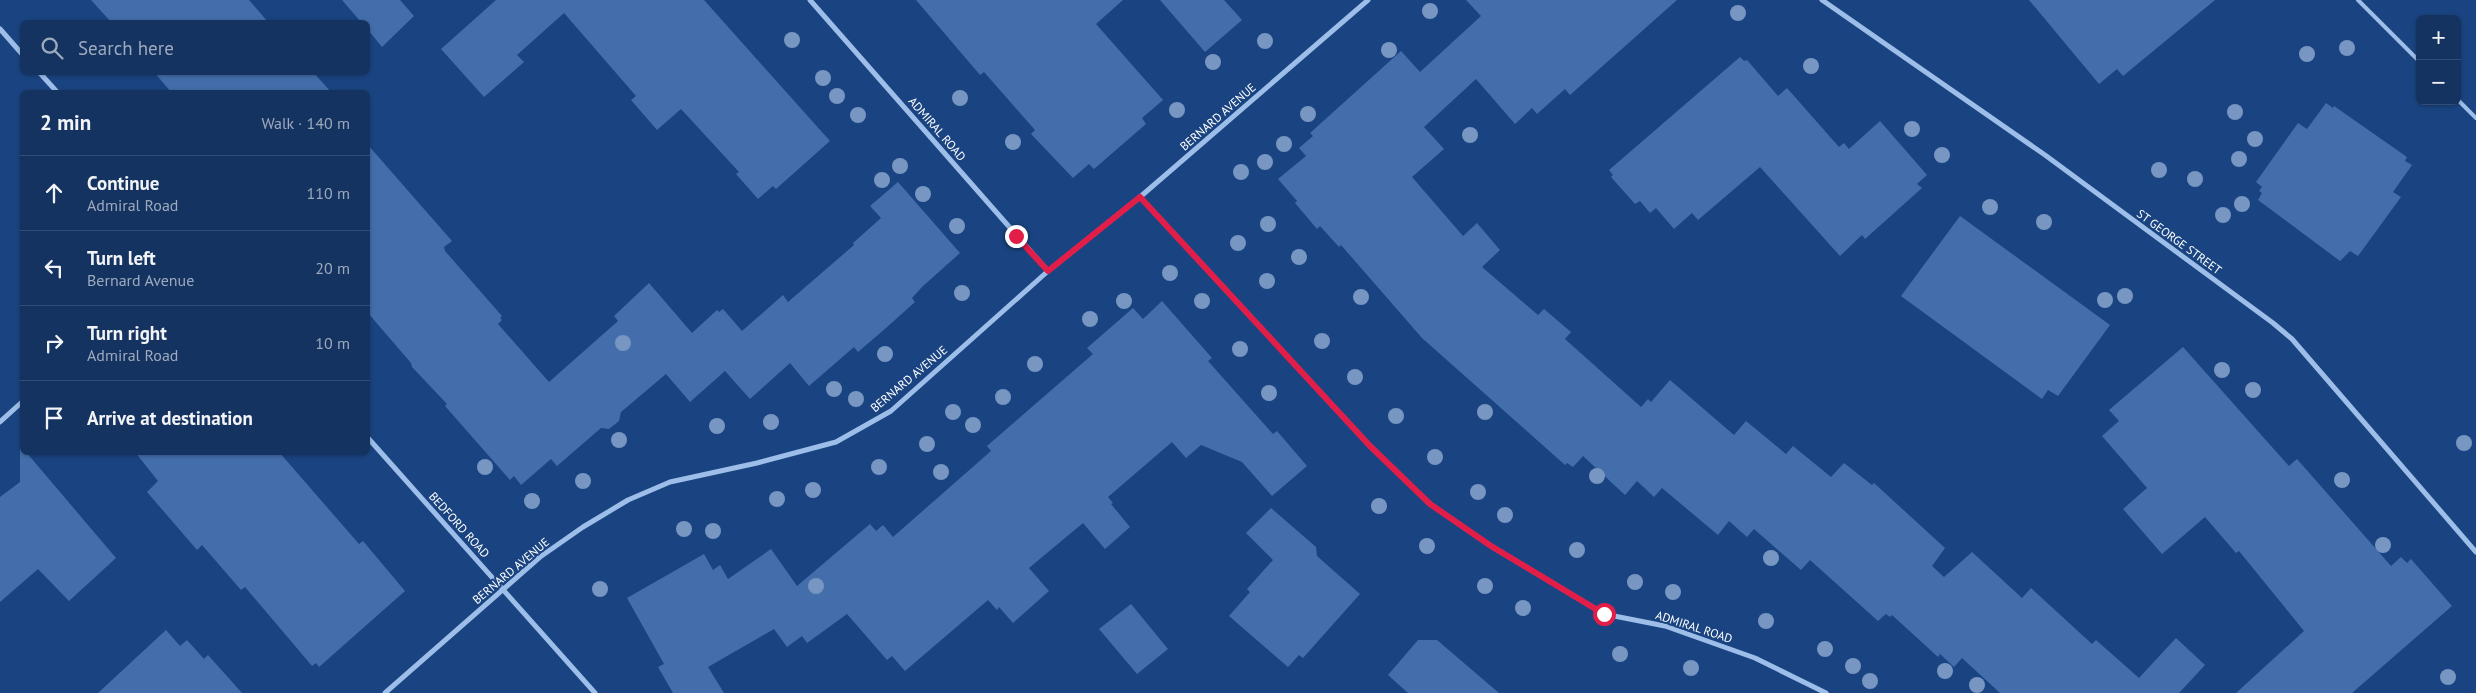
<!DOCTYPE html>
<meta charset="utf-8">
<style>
:root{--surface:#143361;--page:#1d3b67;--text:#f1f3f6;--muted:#9daabd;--line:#334e76}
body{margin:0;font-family:"PT Sans",sans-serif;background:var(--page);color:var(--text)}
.controls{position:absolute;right:15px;top:15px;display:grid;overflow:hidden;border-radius:8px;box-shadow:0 1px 4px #0004}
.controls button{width:45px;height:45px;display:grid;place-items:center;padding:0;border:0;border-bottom:1px solid var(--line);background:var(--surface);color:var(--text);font:25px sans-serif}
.stop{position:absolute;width:15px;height:15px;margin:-11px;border:4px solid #e11d48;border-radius:50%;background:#fff}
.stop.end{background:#e11d48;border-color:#fff;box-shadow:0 1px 5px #0008}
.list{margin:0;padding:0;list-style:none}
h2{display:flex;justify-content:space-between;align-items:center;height:65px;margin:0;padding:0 20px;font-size:21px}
h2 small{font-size:16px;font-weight:400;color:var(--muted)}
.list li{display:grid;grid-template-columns:32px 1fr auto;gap:15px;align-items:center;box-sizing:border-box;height:75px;padding:0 20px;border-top:1px solid var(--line)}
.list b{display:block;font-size:19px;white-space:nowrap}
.list p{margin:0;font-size:16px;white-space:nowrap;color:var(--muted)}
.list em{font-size:16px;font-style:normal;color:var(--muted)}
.icon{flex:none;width:28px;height:28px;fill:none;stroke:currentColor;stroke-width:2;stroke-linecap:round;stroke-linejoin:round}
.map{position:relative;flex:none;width:2476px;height:693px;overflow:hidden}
.search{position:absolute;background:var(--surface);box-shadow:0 1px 4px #0004;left:20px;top:20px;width:350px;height:55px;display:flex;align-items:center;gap:12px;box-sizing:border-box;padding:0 18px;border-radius:8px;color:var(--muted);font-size:19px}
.panel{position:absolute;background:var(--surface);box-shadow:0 1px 4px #0004;left:20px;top:90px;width:350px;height:365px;border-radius:8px}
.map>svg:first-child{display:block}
.building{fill:#436eab}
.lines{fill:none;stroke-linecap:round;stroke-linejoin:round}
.service{stroke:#9ebeea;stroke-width:4}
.minor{stroke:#9ebeea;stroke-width:5}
.tree{fill:#7796c2}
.route{stroke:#e11d48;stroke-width:6}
.labels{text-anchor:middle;stroke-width:4;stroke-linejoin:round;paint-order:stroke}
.street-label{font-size:12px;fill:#fff;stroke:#1a4481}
</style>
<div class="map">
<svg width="2476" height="693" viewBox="0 0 2476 693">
<rect width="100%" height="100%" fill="#1a4481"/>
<g class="building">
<polygon points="91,0 249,0 268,22 111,22"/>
<polygon points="342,0 400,0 414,16 382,47 368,30 368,22 361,22"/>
<polygon points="496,0 704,0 830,141 776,189 773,186 758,199 736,174 739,172 681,109 657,130 631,100 636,96 564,13 517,55 524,62 484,97 441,49"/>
<polygon points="916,0 1123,0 1096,24 1163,100 1142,118 1146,124 1094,169 1089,164 1073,178 1031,134 1035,130 984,72 980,75"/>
<polygon points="1160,0 1224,0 1242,20 1205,52"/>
<polygon points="1466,0 1677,0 1570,95 1565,89 1537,114 1532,108 1515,124 1476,79 1424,127 1444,149 1412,177 1463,236 1477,223 1500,250 1482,267 1538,315 1544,309 1571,332 1565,339 1641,407 1648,399 1651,402 1670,380 1734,435 1746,421 1786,454 1793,446 1831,477 1844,463 1872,485 1874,483 1945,548 1932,566 1944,577 1972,552 2022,598 2031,588 2092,644 2096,640 2139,678 2176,638 2205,665 2179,693 2000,693 1962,658 1954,667 1940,654 1938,657 1892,615 1890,617 1886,614 1878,621 1810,560 1801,570 1754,529 1747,537 1729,521 1718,535 1662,488 1654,497 1637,481 1625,495 1583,456 1573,467 1567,463 1565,465 1422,338 1341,245 1339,247 1320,226 1317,229 1295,203 1297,201 1278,179 1306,156 1299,148 1313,136 1310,133 1401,51 1420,72 1481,16"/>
<polygon points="2029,0 2215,0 2123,76 2117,69 2099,84"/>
<polygon points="1740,57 1744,61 1747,60 1778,96 1787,88 1839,147 1844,143 1849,149 1880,121 1927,175 1917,184 1922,188 1865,239 1862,235 1840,256 1760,167 1698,220 1692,213 1674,229 1656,208 1650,213 1640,201 1635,204 1611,177 1613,175 1609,170"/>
<polygon points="154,72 313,72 331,92 171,92"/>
<polygon points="2326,103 2333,108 2334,106 2407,157 2405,161 2412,165 2393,192 2401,197 2358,256 2350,251 2340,261 2258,200 2262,193 2259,191 2262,187 2256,182 2298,123 2307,129"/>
<polygon points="368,145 452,241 444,247 445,251 502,316 500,318 502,320 498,324 549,382 618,321 614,316 649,283 692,333 717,310 719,312 723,309 742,331 783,295 788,302 854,245 853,243 881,218 870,206 898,182 960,253 922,287 912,298 915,302 886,328 858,352 854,347 809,386 790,363 750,399 725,371 690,402 666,374 621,412 619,421 609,429 601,428 557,466 551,459 521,485 514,476 510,480 445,406 447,404 412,367 411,363 368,313"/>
<polygon points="1960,216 2110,325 2058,396 2048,390 2042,399 1901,296"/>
<polygon points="1162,301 1212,358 1208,361 1273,434 1277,431 1307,466 1272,496 1242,462 1201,445 1186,458 1172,442 1108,497 1113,503 1111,504 1130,527 1105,549 1083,523 1029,568 1049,591 1013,623 999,607 997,610 988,600 905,671 892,656 887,660 847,614 807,643 802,636 787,647 774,629 708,667 724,693 673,693 658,667 664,664 627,598 704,554 713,570 720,565 728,579 771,549 797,586 870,524 876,531 883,525 893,537 991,451 987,446 1093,354 1087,348 1133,308 1143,319"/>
<polygon points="2183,347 2289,466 2297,459 2391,566 2401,557 2407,563 2411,559 2452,606 2352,693 2236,693 2304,631 2239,551 2236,553 2205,517 2162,554 2123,509 2147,488 2102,436 2119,421 2109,410"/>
<polygon points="20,446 22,452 26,452 116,558 69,601 38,569 0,602 0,497 20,482"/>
<polygon points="135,452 279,452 359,544 363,541 405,591 319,667 316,663 312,666 245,587 241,590 202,545 197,550 147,492 158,481"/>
<polygon points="1271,508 1316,547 1317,556 1360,594 1303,658 1299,655 1288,667 1229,616 1250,592 1247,589 1273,560 1246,533"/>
<polygon points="1131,604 1168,649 1137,674 1099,629"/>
<polygon points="166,630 180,646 187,640 204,659 208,655 242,693 98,693"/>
<polygon points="1418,640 1437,640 1499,693 1408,693 1388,675"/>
</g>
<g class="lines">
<g class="service">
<polyline points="2358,0 2420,62"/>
<polyline points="2457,99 2476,118"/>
</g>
<g class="minor">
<polyline points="810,0 1048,271"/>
<polyline points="1822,0 2045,155 2273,323 2292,339 2476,552"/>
<polyline points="0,29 22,54"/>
<polyline points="39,72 57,92"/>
<polyline points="1140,197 1370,446 1430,504 1491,546 1604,614 1665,626 1755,658 1826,693"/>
<polyline points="0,422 22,402"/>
<polyline points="368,438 595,693"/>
<polyline points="385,693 540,557 583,527 628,500 670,482 757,463 836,442 891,411 1048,271 1140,197 1368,0"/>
</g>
</g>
<g class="tree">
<circle cx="1430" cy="11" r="8"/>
<circle cx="1738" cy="13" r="8"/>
<circle cx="792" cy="40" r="8"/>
<circle cx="1265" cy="41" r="8"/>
<circle cx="2347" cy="48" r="8"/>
<circle cx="1389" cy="50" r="8"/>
<circle cx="2307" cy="54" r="8"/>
<circle cx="1213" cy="62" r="8"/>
<circle cx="1811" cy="66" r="8"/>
<circle cx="823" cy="78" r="8"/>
<circle cx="837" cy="96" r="8"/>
<circle cx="960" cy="98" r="8"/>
<circle cx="1177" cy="110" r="8"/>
<circle cx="2235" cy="112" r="8"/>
<circle cx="1308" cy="114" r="8"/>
<circle cx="858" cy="115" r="8"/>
<circle cx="1912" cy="129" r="8"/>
<circle cx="1470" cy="135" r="8"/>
<circle cx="2255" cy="139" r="8"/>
<circle cx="1013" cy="142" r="8"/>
<circle cx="1284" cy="144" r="8"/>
<circle cx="1942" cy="155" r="8"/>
<circle cx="2239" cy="159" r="8"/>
<circle cx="1265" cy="162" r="8"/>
<circle cx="900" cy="166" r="8"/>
<circle cx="2159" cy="170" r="8"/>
<circle cx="1241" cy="172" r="8"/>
<circle cx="2195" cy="179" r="8"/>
<circle cx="882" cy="180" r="8"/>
<circle cx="923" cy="194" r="8"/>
<circle cx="2242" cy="204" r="8"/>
<circle cx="1990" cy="207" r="8"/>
<circle cx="2223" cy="215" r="8"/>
<circle cx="2044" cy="222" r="8"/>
<circle cx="1268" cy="224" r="8"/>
<circle cx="957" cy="226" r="8"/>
<circle cx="1238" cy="243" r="8"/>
<circle cx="1299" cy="257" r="8"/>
<circle cx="1170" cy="273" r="8"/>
<circle cx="1267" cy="281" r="8"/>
<circle cx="962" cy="293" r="8"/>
<circle cx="2125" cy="296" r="8"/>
<circle cx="1361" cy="297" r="8"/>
<circle cx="2105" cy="300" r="8"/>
<circle cx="1124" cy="301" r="8"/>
<circle cx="1202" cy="301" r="8"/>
<circle cx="1090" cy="319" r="8"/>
<circle cx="1322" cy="341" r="8"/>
<circle cx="623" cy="343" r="8"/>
<circle cx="1240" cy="349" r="8"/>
<circle cx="885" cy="354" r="8"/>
<circle cx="1035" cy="364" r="8"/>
<circle cx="2222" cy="370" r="8"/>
<circle cx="1355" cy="377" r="8"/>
<circle cx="834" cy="389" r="8"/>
<circle cx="2253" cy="390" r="8"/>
<circle cx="1269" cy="393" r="8"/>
<circle cx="1003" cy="397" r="8"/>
<circle cx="856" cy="399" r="8"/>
<circle cx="953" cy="412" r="8"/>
<circle cx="1485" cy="412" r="8"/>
<circle cx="1396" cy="416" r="8"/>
<circle cx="771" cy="422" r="8"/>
<circle cx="973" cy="425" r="8"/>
<circle cx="717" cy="426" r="8"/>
<circle cx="619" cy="440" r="8"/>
<circle cx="2464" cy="443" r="8"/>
<circle cx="927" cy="444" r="8"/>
<circle cx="1435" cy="457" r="8"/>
<circle cx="485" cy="467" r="8"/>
<circle cx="879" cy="467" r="8"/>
<circle cx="941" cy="472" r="8"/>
<circle cx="1597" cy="476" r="8"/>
<circle cx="2342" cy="480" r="8"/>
<circle cx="583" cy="481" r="8"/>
<circle cx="813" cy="490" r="8"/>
<circle cx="1478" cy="492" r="8"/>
<circle cx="777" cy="499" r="8"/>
<circle cx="532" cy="501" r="8"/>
<circle cx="1379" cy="506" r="8"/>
<circle cx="1505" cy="515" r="8"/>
<circle cx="684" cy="529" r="8"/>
<circle cx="713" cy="531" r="8"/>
<circle cx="2383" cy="545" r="8"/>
<circle cx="1427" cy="546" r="8"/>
<circle cx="1577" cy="550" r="8"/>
<circle cx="1771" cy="558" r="8"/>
<circle cx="1635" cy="582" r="8"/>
<circle cx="816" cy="586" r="8"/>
<circle cx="1485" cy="586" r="8"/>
<circle cx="600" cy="589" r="8"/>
<circle cx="1673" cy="592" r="8"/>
<circle cx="1523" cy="608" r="8"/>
<circle cx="1766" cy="621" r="8"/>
<circle cx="1825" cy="649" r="8"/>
<circle cx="1620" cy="654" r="8"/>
<circle cx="1853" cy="666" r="8"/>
<circle cx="1691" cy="668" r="8"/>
<circle cx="1945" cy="671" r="8"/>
<circle cx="2448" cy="677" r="8"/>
<circle cx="1870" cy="681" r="8"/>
<circle cx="1977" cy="685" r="8"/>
</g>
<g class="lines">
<polyline class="route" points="1016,236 1048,271 1140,197 1370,446 1430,504 1491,546 1604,614"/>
</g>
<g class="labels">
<g class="street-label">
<text transform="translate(1218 117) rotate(-41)" y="4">BERNARD AVENUE</text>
<text transform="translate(937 129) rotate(49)" y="4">ADMIRAL ROAD</text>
<text transform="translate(2179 242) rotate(36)" y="4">ST GEORGE STREET</text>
<text transform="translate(909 379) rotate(-40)" y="4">BERNARD AVENUE</text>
<text transform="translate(459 525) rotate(48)" y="4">BEDFORD ROAD</text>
<text transform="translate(511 571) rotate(-40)" y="4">BERNARD AVENUE</text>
<text transform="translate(1694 627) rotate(18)" y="4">ADMIRAL ROAD</text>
</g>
</g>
</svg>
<div class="controls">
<button>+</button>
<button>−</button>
</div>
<div class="stop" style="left:1604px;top:614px"></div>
<div class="stop end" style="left:1016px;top:236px"></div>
<div class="search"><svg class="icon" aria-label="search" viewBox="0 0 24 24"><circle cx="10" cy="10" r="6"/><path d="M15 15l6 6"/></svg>Search here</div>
<section class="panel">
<h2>2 min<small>Walk · 140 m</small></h2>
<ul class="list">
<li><svg class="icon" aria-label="ahead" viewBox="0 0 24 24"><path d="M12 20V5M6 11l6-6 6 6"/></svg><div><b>Continue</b><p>Admiral Road</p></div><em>110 m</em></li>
<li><svg class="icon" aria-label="left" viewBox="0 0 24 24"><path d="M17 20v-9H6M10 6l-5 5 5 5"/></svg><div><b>Turn left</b><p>Bernard Avenue</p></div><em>20 m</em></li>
<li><svg class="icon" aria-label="right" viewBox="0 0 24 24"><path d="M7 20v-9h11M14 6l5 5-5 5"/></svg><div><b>Turn right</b><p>Admiral Road</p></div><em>10 m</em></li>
<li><svg class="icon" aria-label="arrive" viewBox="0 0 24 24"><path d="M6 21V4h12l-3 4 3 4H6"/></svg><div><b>Arrive at destination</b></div></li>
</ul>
</section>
</div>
